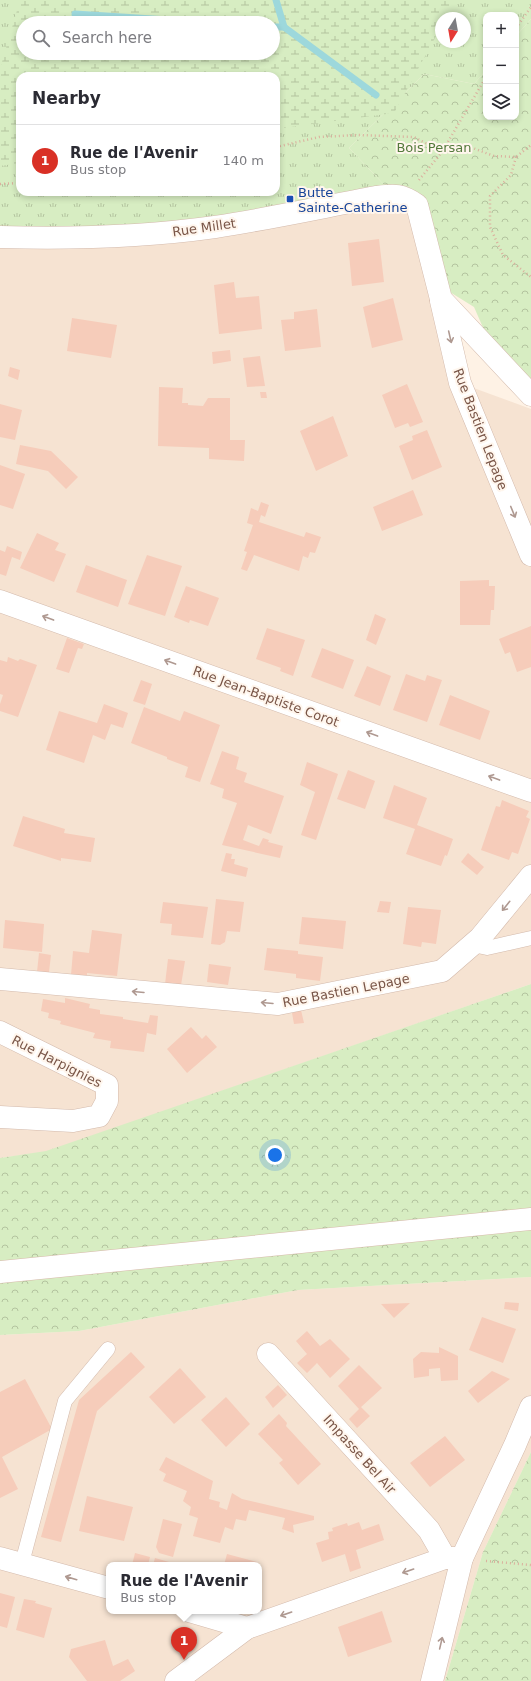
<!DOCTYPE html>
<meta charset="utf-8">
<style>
:root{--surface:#fff;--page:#f2f2f3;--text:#2b2b33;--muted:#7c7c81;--line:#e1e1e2;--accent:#d93025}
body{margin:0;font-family:"DejaVu Sans",sans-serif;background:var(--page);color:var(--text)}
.controls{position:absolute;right:12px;top:12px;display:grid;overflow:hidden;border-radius:8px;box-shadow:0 2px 6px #0003}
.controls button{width:36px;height:36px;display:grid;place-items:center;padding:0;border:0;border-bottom:1px solid var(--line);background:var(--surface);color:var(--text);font:20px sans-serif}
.compass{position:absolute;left:435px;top:12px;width:36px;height:36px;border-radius:50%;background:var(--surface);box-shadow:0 2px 6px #0003;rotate:191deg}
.you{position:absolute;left:275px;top:1155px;width:14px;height:14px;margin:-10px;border:3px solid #fff;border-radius:50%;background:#1a73e8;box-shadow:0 0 0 6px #1a73e833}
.badge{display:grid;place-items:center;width:26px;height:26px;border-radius:50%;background:var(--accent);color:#fff;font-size:13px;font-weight:700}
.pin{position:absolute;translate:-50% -33px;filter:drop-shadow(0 1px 2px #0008)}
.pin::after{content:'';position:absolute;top:21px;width:14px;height:12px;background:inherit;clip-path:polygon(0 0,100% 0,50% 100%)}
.popup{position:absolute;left:106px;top:1562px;width:156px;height:52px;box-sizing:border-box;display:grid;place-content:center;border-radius:8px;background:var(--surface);filter:drop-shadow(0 1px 3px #0005);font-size:13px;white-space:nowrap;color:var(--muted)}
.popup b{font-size:15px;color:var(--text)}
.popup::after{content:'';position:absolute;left:50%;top:100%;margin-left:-8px;border:8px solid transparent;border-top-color:var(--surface)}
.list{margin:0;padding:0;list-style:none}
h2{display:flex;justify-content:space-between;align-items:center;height:52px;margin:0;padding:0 16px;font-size:17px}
h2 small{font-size:13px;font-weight:400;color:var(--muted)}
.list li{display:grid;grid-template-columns:26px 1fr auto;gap:12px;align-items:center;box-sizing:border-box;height:72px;padding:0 16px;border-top:1px solid var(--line)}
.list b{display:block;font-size:15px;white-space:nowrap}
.list p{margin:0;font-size:13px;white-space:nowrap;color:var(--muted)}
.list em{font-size:13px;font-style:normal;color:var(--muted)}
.icon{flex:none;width:22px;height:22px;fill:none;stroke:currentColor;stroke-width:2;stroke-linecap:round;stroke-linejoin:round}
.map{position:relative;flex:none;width:531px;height:1681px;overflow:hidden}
.search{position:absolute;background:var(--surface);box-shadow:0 2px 6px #0003;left:16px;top:16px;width:264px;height:44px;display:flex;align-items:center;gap:10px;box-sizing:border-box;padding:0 14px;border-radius:22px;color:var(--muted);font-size:15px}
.panel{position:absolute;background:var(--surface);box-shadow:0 2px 6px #0003;left:16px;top:72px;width:264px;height:124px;border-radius:12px}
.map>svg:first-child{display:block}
.residential{fill:#f6e3d2;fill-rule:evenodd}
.grass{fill:url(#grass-tufts);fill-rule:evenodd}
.forest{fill:url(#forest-crowns)}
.wetland{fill:url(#wetland-marsh);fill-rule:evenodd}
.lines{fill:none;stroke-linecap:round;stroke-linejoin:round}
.stream{stroke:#9dd8dc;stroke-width:7}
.building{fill:#f6ccba}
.lane-casing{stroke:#d3baac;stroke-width:15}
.street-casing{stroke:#d3baac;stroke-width:23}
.secondary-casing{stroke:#d6b9a9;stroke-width:23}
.path{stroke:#dbaf9d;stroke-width:2.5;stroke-dasharray:1 3;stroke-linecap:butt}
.lane{stroke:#fff;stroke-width:14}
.street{stroke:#fff;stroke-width:22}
.secondary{stroke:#fff;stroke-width:22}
.oneway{stroke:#af9991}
.transit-dot{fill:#1a4fb4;stroke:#fff6ed;stroke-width:1.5}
.labels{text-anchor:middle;stroke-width:4;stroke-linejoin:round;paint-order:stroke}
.park-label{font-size:13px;fill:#547a3c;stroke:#fff6ed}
.transit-label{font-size:13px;fill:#164399;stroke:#fff6ed;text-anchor:start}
.street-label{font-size:13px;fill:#795547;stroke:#fff6ed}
</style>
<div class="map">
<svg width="531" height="1681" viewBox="0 0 531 1681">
<defs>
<pattern id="grass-tufts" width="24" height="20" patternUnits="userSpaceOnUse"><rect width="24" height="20" fill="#d7edc2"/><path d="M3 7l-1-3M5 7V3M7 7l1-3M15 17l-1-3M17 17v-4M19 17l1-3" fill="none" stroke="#b3c39f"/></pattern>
<pattern id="forest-crowns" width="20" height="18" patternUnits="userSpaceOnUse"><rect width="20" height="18" fill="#d7edc2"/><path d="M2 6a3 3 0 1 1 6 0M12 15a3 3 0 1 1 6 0" fill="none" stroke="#b3c39f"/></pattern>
<pattern id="wetland-marsh" width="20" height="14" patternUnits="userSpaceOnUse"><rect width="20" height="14" fill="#d7edc2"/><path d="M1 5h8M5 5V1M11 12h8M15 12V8" fill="none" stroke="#b3c39f"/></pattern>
</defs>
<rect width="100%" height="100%" fill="#fef2e5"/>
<g class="residential">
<polygon points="406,197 460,383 531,409 531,984 46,1152 0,1158 0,237"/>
<path d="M 531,1277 L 531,1452 L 483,1552 L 445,1681 L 0,1681 L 0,1335 L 79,1331 L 298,1290 ZM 109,1565 L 259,1565 L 259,1611 L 109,1611 Z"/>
</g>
<path class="grass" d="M 0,0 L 531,0 L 531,19 L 516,36 L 516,15 L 486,15 L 486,70 L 474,84 L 424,74 L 349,148 L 391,192 L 249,213 L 124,227 L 0,230 ZM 441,18 L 465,18 L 465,42 L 441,42 ZM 23,23 L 273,23 L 273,53 L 23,53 ZM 20,76 L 276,76 L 276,192 L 20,192 Z"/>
<g class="forest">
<polygon points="531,19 531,386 488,339 474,307 445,289 424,206 391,192 349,148 424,74 474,84 486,70 486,117 516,117 516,36"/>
<polygon points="531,984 531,1277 298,1290 79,1331 0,1335 0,1158 46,1151"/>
<polygon points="531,1452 531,1681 445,1681 483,1552"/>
</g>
<path class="wetland" d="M 20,0 L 456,0 L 446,18 L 441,18 L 441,27 L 394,113 L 276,129 L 276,76 L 20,76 L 20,163 L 0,166 L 0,69 ZM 23,23 L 273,23 L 273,53 L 23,53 Z"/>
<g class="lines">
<g class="stream">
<polyline points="276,0 284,27"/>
<polyline points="75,14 214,23"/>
<polyline points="273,27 284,27 376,95"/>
</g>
</g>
<g class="building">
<polygon points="379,239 384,282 352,286 348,243"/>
<polygon points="234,282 236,298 259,296 262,329 219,334 214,285"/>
<polygon points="393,298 403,340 372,348 363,307"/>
<polygon points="317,309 321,347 285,351 281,320 294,319 294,312"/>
<polygon points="72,318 117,325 111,358 67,351"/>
<polygon points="230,350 231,361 213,364 212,352"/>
<polygon points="260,356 265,386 247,387 243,358"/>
<polygon points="10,367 20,370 18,380 8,376"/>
<polygon points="407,384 423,422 410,427 408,423 395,428 382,395"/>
<polygon points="159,387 183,388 182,403 188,403 188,405 203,406 208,398 230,398 230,440 245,440 244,461 209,459 209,448 158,446"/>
<polygon points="260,392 266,392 267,398 261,398"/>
<polygon points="0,404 22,410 15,440 0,437"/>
<polygon points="333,416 348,456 316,471 300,431"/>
<polygon points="427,430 442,467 412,480 399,446 413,440 412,436"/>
<polygon points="20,445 51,451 78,477 66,489 48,471 16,464"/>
<polygon points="0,465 25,474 13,509 0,505"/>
<polygon points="413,490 423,515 382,531 373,507"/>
<polygon points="261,502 269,505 265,517 261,515 259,522 304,537 306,532 321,537 315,553 310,552 308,558 303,556 299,571 254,555 247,571 241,569 247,552 244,551 253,525 247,523 251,508 258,511"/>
<polygon points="37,533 59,543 55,550 66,554 54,582 20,568"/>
<polygon points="7,546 22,552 20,560 12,557 6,576 0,574 0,550 5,552"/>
<polygon points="147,555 182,566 165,616 128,604"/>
<polygon points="86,565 127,580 118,607 76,592"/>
<polygon points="489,580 489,586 495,586 494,610 491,610 490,625 460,625 460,581"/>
<polygon points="186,586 219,598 208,626 190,620 189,623 174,617"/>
<polygon points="375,614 386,619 376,645 366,640"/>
<polygon points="531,626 531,667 517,672 510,652 505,654 499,639"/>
<polygon points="267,628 305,640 293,676 280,671 281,668 256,659"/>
<polygon points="67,638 84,644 82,649 78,648 69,673 56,669"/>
<polygon points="322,648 354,660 343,689 311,677"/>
<polygon points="8,657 18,661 20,659 37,665 18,717 0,711 0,704 3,695 0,694 0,660 7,662"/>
<polygon points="367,666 391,676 380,706 354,696"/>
<polygon points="406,674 425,681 427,675 442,680 427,722 393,710"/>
<polygon points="141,680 152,684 145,705 133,701"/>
<polygon points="450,695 490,711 480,740 439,725"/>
<polygon points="104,704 128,713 123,728 111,724 105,740 93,735 84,763 46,750 59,711 97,723"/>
<polygon points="144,707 180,721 184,711 220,725 200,782 185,777 188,767 167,759 167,757 131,743"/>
<polygon points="222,751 239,757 236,769 247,773 244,782 284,796 271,834 248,825 243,840 259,846 263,838 269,840 268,842 283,846 280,858 222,845 237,803 222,798 224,789 210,784"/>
<polygon points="307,762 338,774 316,840 301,835 315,792 300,785"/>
<polygon points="348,770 375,781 365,809 337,799"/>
<polygon points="394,785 427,798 417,825 453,839 447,856 445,855 441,866 406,854 415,829 383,818"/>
<polygon points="502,800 529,811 526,817 530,819 518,854 512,852 509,860 481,850 496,806 500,807"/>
<polygon points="23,816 65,829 64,833 95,838 91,862 61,858 61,861 13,846"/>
<polygon points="226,853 232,854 231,859 235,859 234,864 248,868 246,877 221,871"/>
<polygon points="468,853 484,867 477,875 461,862"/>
<polygon points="216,899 244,902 240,932 227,931 225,942 220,945 211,944"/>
<polygon points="380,901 391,902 389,913 377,912"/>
<polygon points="163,902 208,907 203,938 171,935 172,924 160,923"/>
<polygon points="408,907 441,910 436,944 422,942 421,947 403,944"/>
<polygon points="302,917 346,921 343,949 299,944"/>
<polygon points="5,920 44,924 42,952 3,948"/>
<polygon points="92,930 122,934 117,976 87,973 87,976 71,975 73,951 89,953"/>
<polygon points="267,948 298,951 298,954 323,957 320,981 296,978 296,974 264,970"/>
<polygon points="39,953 51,955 49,972 37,972"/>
<polygon points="168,959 185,961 181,985 165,984"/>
<polygon points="209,964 231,967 228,985 207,982"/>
<polygon points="65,998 90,1004 89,1008 100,1010 100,1014 123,1017 123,1019 148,1023 150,1015 158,1016 156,1035 147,1033 144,1052 110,1048 111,1041 93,1038 95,1033 60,1024 61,1021 48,1018 49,1013 41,1011 43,999 65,1003"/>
<polygon points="301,1010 304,1023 294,1024 292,1013"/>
<polygon points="191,1027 202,1039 206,1035 217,1047 187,1073 167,1049"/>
<polygon points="505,1302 519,1303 518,1311 504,1309"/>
<polygon points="410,1303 394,1318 381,1304"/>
<polygon points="482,1317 516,1329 503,1363 469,1350"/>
<polygon points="307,1331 320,1346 330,1339 350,1359 330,1378 317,1363 307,1373 297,1363 307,1354 296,1341"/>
<polygon points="439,1347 458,1356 458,1380 441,1381 440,1368 429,1369 429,1376 414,1378 413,1359 421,1352 439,1353"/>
<polygon points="131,1352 145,1367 97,1411 61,1542 41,1537 79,1400"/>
<polygon points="359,1365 382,1388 361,1407 370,1416 357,1428 349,1419 359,1409 338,1386"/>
<polygon points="180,1368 206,1397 174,1424 149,1397"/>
<polygon points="492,1371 510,1379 478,1403 468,1391"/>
<polygon points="25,1379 52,1429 2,1457 18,1489 0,1498 0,1392"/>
<polygon points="278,1385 287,1395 273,1408 265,1397"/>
<polygon points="226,1397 250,1424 226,1447 201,1420"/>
<polygon points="279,1414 287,1423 286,1426 321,1464 298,1485 279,1463 283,1460 258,1434"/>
<polygon points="445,1436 465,1460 430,1487 410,1463"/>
<polygon points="166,1457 213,1481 209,1499 220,1502 219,1507 227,1510 232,1493 242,1499 314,1516 314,1520 293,1525 294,1533 282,1529 285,1518 249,1510 246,1521 236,1519 233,1530 225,1527 220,1543 193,1536 198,1518 189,1515 191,1507 183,1501 187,1491 163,1481 166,1474 159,1470"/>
<polygon points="87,1496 133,1507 124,1541 79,1531"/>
<polygon points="163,1519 182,1524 173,1557 159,1553 156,1547"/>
<polygon points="359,1522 362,1530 379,1524 384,1540 356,1550 361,1568 350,1572 345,1554 322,1562 316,1543 329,1539 328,1532 333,1531 332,1528 347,1523 348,1526"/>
<polygon points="135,1553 150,1557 148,1565 132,1565"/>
<polygon points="227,1554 257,1562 256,1565 224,1565"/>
<polygon points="155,1558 176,1564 176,1565 153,1565"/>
<polygon points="0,1593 15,1597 7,1628 0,1626"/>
<polygon points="24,1599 36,1601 35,1603 52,1608 44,1638 16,1630"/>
<polygon points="382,1611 392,1642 348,1657 338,1627"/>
<polygon points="105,1640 113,1666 128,1659 135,1671 120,1681 87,1681 69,1657 71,1649"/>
</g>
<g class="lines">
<g class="lane-casing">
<g id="lane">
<polyline points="473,945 487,948 531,938"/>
<polyline points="22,1563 65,1401 108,1349"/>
</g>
</g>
<g class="street-casing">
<g id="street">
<path d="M 0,237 C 71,239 144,237 215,227 C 268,219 323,207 376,197 C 395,195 401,194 417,205 L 441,299 L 531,395"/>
<polyline points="441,301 460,383 531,555"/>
<polyline points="0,601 531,791"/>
<polyline points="0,979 278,1004 442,971 480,938 531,876"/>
<polyline points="0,1032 107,1085 107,1101 99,1116 73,1121 0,1117"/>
<polyline points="268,1354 429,1530 445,1558"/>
<polyline points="0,1558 109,1588"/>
<polyline points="189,1611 247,1628"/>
<polyline points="176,1681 247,1628 445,1558 462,1558"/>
<polyline points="432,1681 462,1558 515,1445 531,1407"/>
</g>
</g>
<g class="secondary-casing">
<polyline id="secondary" points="0,1272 531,1219"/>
</g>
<g class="path">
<polyline points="516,28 531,7"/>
<polyline points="276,147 319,137 358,135 414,137 442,152 470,147 494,156 516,157 531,145"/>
<polyline points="516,157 511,175 490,196 490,227 503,255 531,277"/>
<polyline points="419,180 442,152 486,77"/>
<polyline points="0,184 20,183"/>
<polyline points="486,1561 531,1565"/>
</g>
<use href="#lane" class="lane"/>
<use href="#street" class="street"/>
<use href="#secondary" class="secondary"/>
</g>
<defs><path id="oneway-shaft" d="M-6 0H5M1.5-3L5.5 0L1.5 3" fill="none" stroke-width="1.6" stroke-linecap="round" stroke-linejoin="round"/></defs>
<g class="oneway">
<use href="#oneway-shaft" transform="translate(450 337) rotate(77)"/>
<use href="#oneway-shaft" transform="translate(513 512) rotate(68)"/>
<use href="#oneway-shaft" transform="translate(48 618) rotate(-160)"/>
<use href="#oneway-shaft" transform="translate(170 662) rotate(-160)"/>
<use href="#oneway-shaft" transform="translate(372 734) rotate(-160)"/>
<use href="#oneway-shaft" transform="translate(494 778) rotate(-160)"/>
<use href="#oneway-shaft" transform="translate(506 906) rotate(129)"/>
<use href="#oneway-shaft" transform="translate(138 992) rotate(-175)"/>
<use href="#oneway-shaft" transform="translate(267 1003) rotate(-175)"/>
<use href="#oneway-shaft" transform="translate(408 1571) rotate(161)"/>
<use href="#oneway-shaft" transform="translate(71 1578) rotate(-164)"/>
<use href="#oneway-shaft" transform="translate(286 1614) rotate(161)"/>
<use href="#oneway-shaft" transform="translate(441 1643) rotate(-77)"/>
</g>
<rect class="transit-dot" x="286" y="195" width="8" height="8" rx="2"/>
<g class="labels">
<g class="park-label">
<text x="434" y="152">Bois Persan</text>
</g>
<g class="transit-label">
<text x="298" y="197">Butte<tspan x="298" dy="15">Sainte-Catherine</tspan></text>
</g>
<g class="street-label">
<text transform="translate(204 227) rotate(-8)" y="5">Rue Millet</text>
<text transform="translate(481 429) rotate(69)" y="5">Rue Bastien Lepage</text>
<text transform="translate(266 696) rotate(20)" y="5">Rue Jean-Baptiste Corot</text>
<text transform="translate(346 990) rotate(-11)" y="5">Rue Bastien Lepage</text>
<text transform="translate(57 1061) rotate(27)" y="5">Rue Harpignies</text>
<text transform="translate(360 1454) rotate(48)" y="5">Impasse Bel Air</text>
</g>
</g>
</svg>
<div class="controls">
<button>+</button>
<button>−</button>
<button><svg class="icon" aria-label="layers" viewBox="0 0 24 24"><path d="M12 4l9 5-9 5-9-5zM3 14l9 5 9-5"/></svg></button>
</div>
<svg class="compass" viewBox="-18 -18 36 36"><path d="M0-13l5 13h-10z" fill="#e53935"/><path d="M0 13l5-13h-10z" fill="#7c7c81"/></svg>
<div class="you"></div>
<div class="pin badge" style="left:184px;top:1660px">1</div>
<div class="popup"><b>Rue de l'Avenir</b>Bus stop</div>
<div class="search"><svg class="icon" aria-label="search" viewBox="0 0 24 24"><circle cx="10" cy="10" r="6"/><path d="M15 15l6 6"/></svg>Search here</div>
<section class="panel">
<h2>Nearby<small></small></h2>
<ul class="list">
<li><span class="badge">1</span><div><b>Rue de l'Avenir</b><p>Bus stop</p></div><em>140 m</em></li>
</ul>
</section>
</div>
